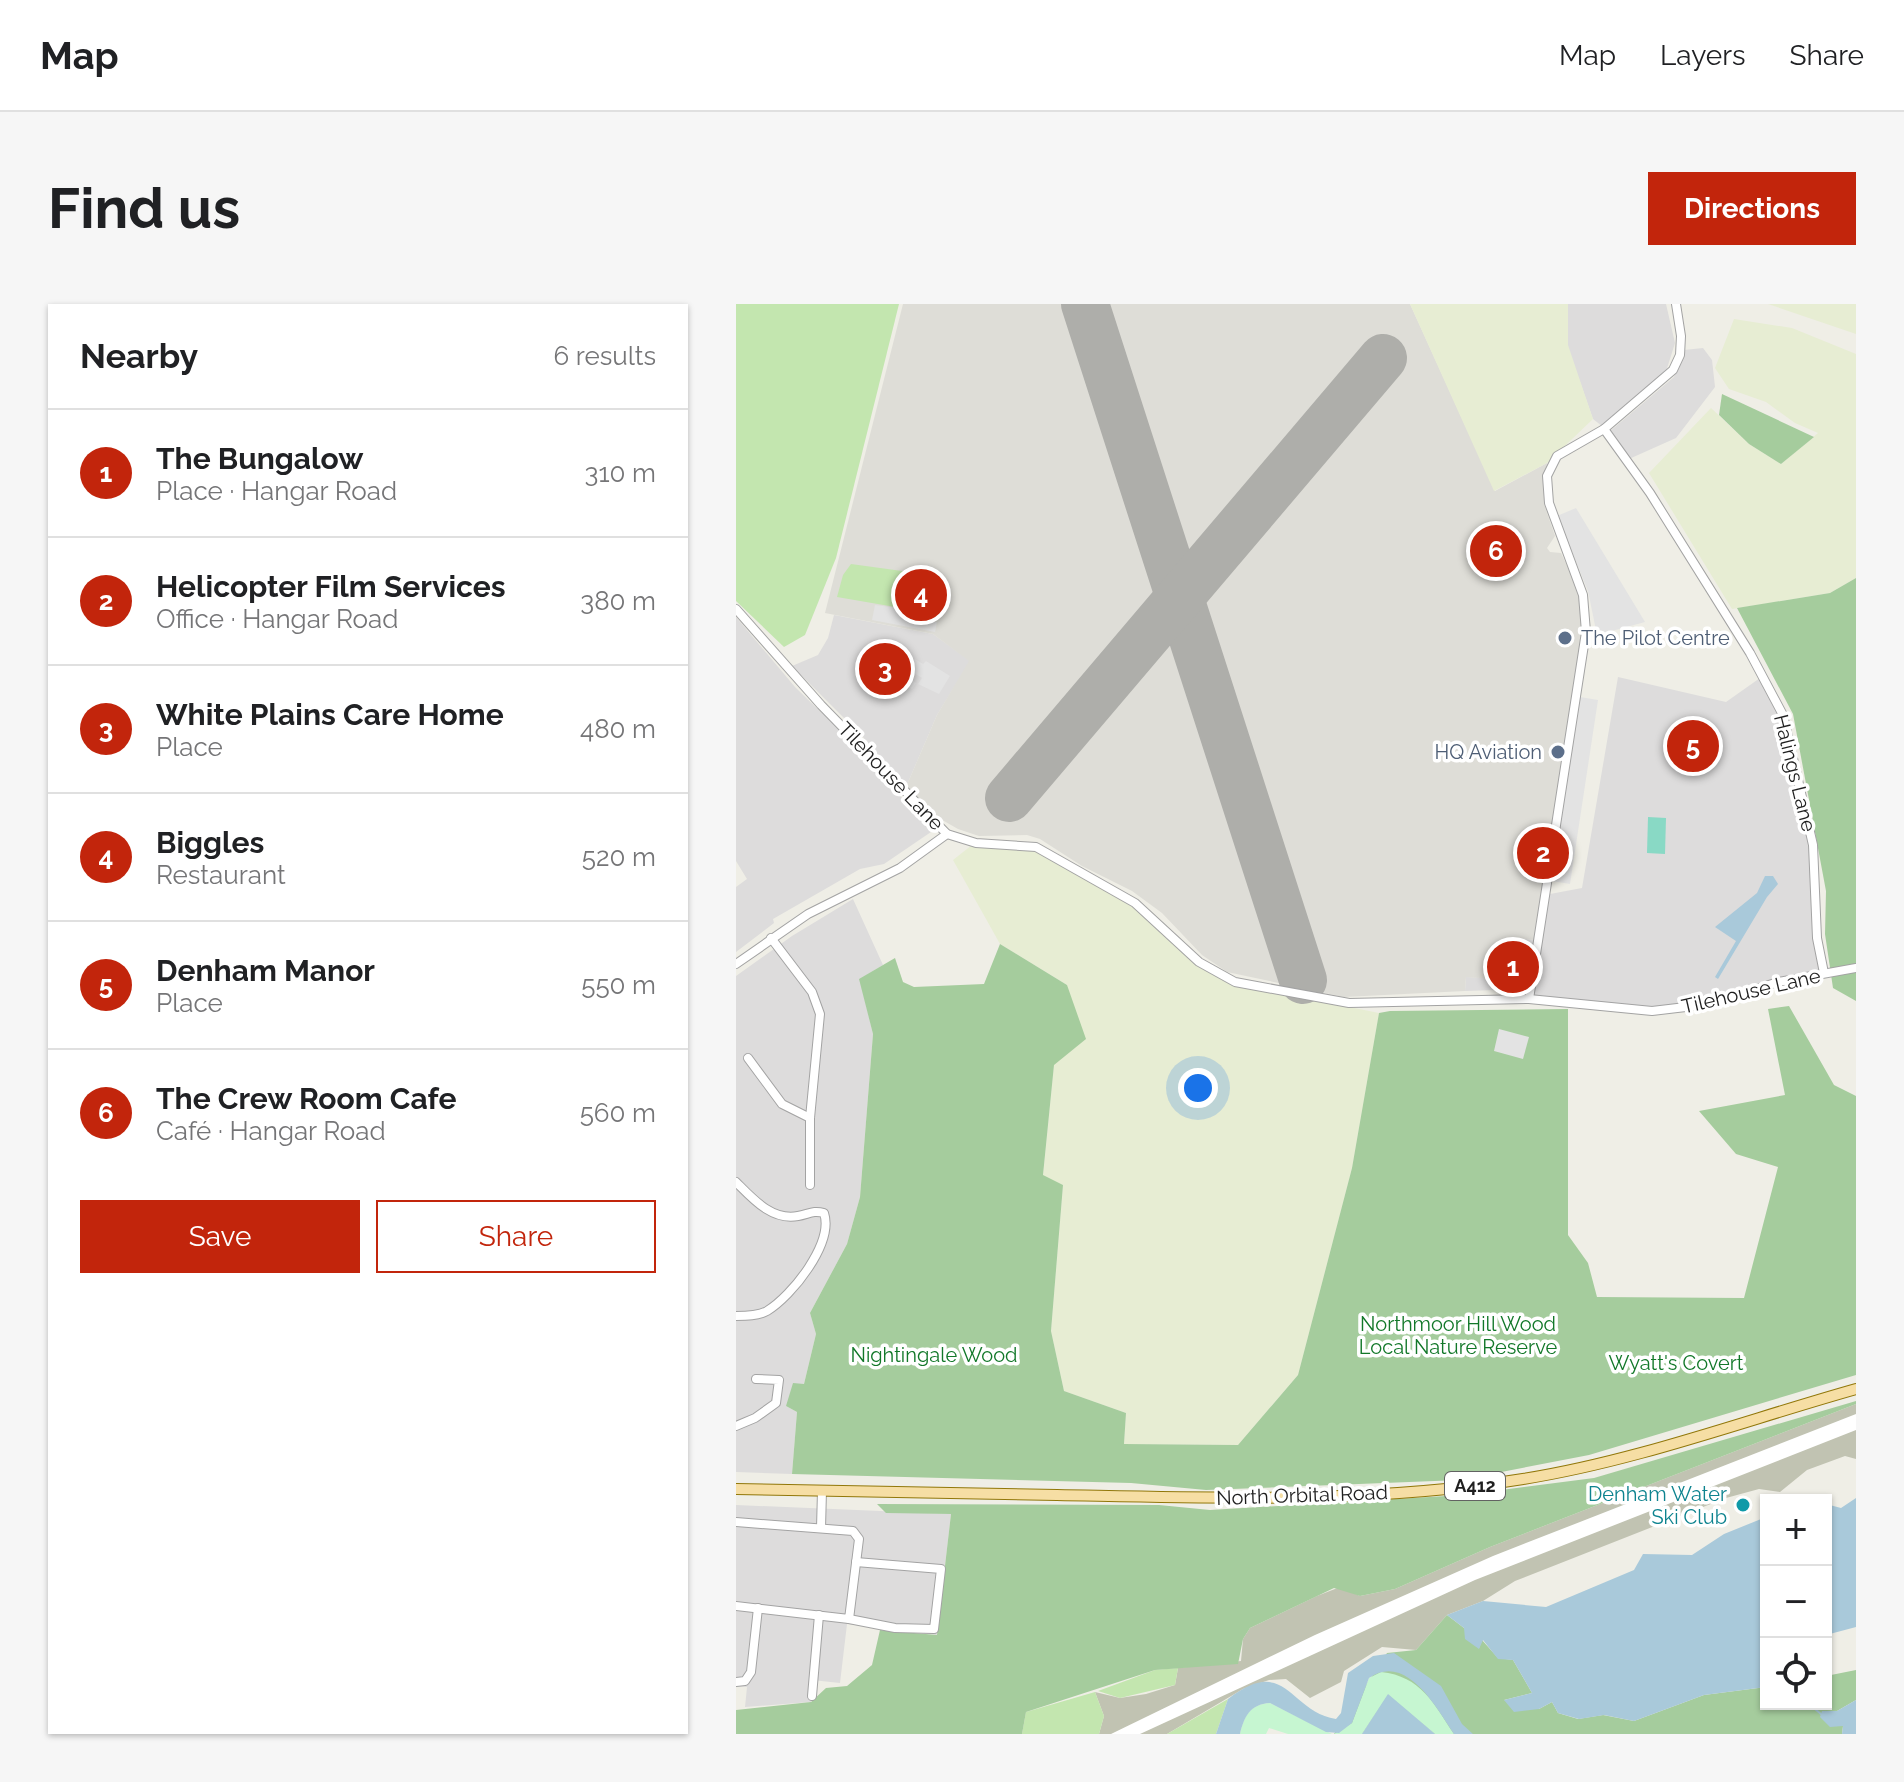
<!DOCTYPE html>
<meta charset="utf-8">
<style>
:root{--surface:#fff;--page:#f6f6f6;--text:#202124;--muted:#757577;--line:#e0e0e0;--accent:#c2250c}
body{margin:0;font-family:Raleway,sans-serif;background:var(--page);color:var(--text)}
.controls{position:absolute;right:24px;bottom:24px;display:grid;overflow:hidden;border-radius:0px;box-shadow:0 2px 6px #0004}
.controls button{width:72px;height:72px;display:grid;place-items:center;padding:0;border:0;border-bottom:2px solid var(--line);background:var(--surface);color:var(--text);font:40px sans-serif}
.you{position:absolute;left:462px;top:784px;width:28px;height:28px;margin:-20px;border:6px solid #fff;border-radius:50%;background:#1a73e8;box-shadow:0 0 0 12px #1a73e833}
.badge{display:grid;place-items:center;width:52px;height:52px;border-radius:50%;background:var(--accent);color:#fff;font-size:26px;font-weight:700}
.pin{position:absolute;translate:-50% -50%;border:4px solid #fff;box-shadow:0 2px 8px #0006}
.list{margin:0;padding:0;list-style:none}
h2{display:flex;justify-content:space-between;align-items:center;height:104px;margin:0;padding:0 32px;font-size:34px}
h2 small{font-size:26px;font-weight:400;color:var(--muted)}
.list li{display:grid;grid-template-columns:52px 1fr auto;gap:24px;align-items:center;box-sizing:border-box;height:128px;padding:0 32px;border-top:2px solid var(--line)}
.list b{display:block;font-size:30px;white-space:nowrap}
.list p{margin:0;font-size:26px;white-space:nowrap;color:var(--muted)}
.list em{font-size:26px;font-style:normal;color:var(--muted)}
.actions{display:flex;gap:16px;padding:24px 32px}
.actions a{flex:1;padding:18px 0;border:2px solid var(--accent);border-radius:0px;text-align:center;font-size:28px;color:var(--accent)}
.actions .main{background:var(--accent);color:#fff}
.icon{flex:none;width:44px;height:44px;fill:none;stroke:currentColor;stroke-width:2;stroke-linecap:round;stroke-linejoin:round}
.map{position:relative;flex:none;width:1120px;height:1430px;overflow:hidden;border-radius:0px}
header{display:flex;align-items:center;gap:48px;box-sizing:border-box;height:112px;padding:0 40px;background:var(--surface);border-bottom:2px solid var(--line)}
header strong{font-size:38px}
nav{display:flex;gap:44px;margin-inline-start:auto;font-size:28px}
.intro{display:flex;align-items:center;justify-content:space-between;box-sizing:border-box;height:192px;padding:0 48px}
h1{margin:0;font-size:56px}
.button{padding:20px 36px;border-radius:0px;background:var(--accent);color:#fff;font-size:28px;font-weight:700}
main{display:flex;gap:48px;padding:0 48px}
aside{flex:1;background:var(--surface);border-radius:0px;box-shadow:0 2px 6px #0004}
.map>svg:first-child{display:block}
.residential{fill:#dddcdc}
.airport{fill:#deddd7}
.construction{fill:#c1c3b2}
.farmland{fill:#e7edd3}
.grass{fill:#c3e6af}
.forest{fill:#a5cc9d}
.park{fill:#c6f6d1}
.pitch{fill:#89d9c5}
.parking{fill:#e3e3e3}
.water{fill:#a9c9da}
.pier{fill:#fff}
.lines{fill:none;stroke-linecap:round;stroke-linejoin:round}
.stream{stroke:#a9c9da;stroke-width:2}
.runway{stroke:#aeaeaa;stroke-width:48}
.minor-casing{stroke:#a3a3a3;stroke-width:10}
.major-casing{stroke:#917709;stroke-width:12}
.minor{stroke:#fff;stroke-width:8}
.major{stroke:#f6dea4;stroke-width:10}
.service-dot{fill:#5c6f8a;stroke:#fff;stroke-width:3}
.culture-dot{fill:#0f9aa8;stroke:#fff;stroke-width:3}
.labels{text-anchor:middle;stroke-width:7;stroke-linejoin:round;paint-order:stroke}
.shield{fill:#fff;stroke:#626262;stroke-width:2}
.shield-label{font-size:18px;font-weight:bold;fill:#1f1f1f}
.service-label{font-size:20px;fill:#4e5e75;stroke:#fff;text-anchor:start}
.street-label{font-size:20px;fill:#1f1f1f;stroke:#fff}
.park-label{font-size:20px;fill:#127829;stroke:#fff}
.culture-label{font-size:20px;fill:#0d838f;stroke:#fff;text-anchor:end}
</style>
<header>
<strong>Map</strong>
<nav><a>Map</a><a>Layers</a><a>Share</a></nav>
</header>
<div class="intro"><h1>Find us</h1><a class="button">Directions</a></div>
<main>
<aside>
<h2>Nearby<small>6 results</small></h2>
<ul class="list">
<li><span class="badge">1</span><div><b>The Bungalow</b><p>Place · Hangar Road</p></div><em>310 m</em></li>
<li><span class="badge">2</span><div><b>Helicopter Film Services</b><p>Office · Hangar Road</p></div><em>380 m</em></li>
<li><span class="badge">3</span><div><b>White Plains Care Home</b><p>Place</p></div><em>480 m</em></li>
<li><span class="badge">4</span><div><b>Biggles</b><p>Restaurant</p></div><em>520 m</em></li>
<li><span class="badge">5</span><div><b>Denham Manor</b><p>Place</p></div><em>550 m</em></li>
<li><span class="badge">6</span><div><b>The Crew Room Cafe</b><p>Café · Hangar Road</p></div><em>560 m</em></li>
</ul>
<div class="actions"><a class="main">Save</a><a>Share</a></div>
</aside>
<div class="map">
<svg width="1120" height="1430" viewBox="0 0 1120 1430">
<rect width="100%" height="100%" fill="#efeee6"/>
<g class="residential">
<polygon points="832,0 930,0 939,39 928,74 866,122 857,115 831,41"/>
<polygon points="967,44 976,56 979,83 940,134 893,155 873,128 938,73 948,46"/>
<polygon points="98,311 197,330 234,357 201,411 170,483 126,432 56,362 82,351 92,334"/>
<polygon points="0,313 59,383 131,453 195,528 148,560 124,565 37,615 38,619 0,648 0,583 11,575 0,557"/>
<polygon points="882,373 990,398 1024,374 1052,411 1056,462 1077,538 1086,666 1034,678 964,703 926,706 797,692 814,590 846,584"/>
<polygon points="117,595 147,661 124,675 137,730 124,893 111,940 74,1009 80,1030 68,1080 50,1102 61,1108 56,1170 0,1168 0,672 56,632"/>
<polygon points="783,634 799,636 794,671 787,685 729,687 730,673 758,674"/>
<polygon points="0,1201 215,1210 201,1331 111,1320 104,1379 76,1376 75,1398 9,1403 11,1383 0,1382"/>
</g>
<polygon class="airport" points="167,0 674,0 759,187 811,159 808,200 819,232 811,244 814,248 825,249 843,287 848,324 799,636 783,634 758,675 730,673 729,687 608,693 491,668 466,651 426,609 396,587 346,562 304,535 291,531 243,532 222,525 201,513 170,483 201,411 233,357 197,330 89,309"/>
<polygon class="construction" points="1120,1100 1120,1155 1109,1152 1071,1166 1044,1188 1023,1185 990,1194 779,1277 747,1297 711,1311 680,1346 646,1343 608,1367 605,1378 574,1394 550,1375 533,1376 507,1385 431,1430 363,1430 368,1412 359,1388 384,1394 410,1390 439,1381 442,1364 505,1357 507,1335 514,1324 581,1292 604,1283 624,1292 659,1285 754,1243"/>
<g class="farmland">
<polygon points="674,0 832,0 832,41 857,115 811,159 758,187"/>
<polygon points="1032,0 1120,0 1120,30"/>
<polygon points="998,15 1056,24 1120,50 1120,274 1094,289 996,305 913,169 975,104 1013,140 1045,160 1082,129 1059,119 1030,98 993,85 979,64"/>
<polygon points="236,541 297,545 412,611 466,664 490,678 643,709 616,864 562,1071 502,1141 388,1140 390,1109 328,1087 315,1027 327,881 307,872 318,761 331,681 264,640 217,556"/>
</g>
<g class="grass">
<polygon points="0,0 163,0 100,254 69,331 48,343 0,297"/>
<polygon points="115,260 188,270 200,281 199,304 194,309 101,293 107,271"/>
<polygon points="442,1364 439,1381 384,1394 362,1387 419,1366"/>
<polygon points="359,1388 368,1412 363,1430 286,1430 290,1408"/>
<polygon points="492,1395 480,1430 431,1430"/>
</g>
<g class="forest">
<polygon points="986,90 1078,133 1045,160 1013,140 983,111"/>
<polygon points="1120,274 1120,697 1097,684 1089,630 1090,587 1057,410 1001,304 1094,289"/>
<polygon points="264,640 331,681 350,735 318,761 307,871 327,881 315,1027 328,1087 390,1109 388,1140 502,1141 562,1071 616,864 643,709 654,707 832,705 832,931 852,959 861,993 1008,994 1042,863 1000,850 963,807 1049,791 1032,705 1053,702 1098,781 1120,792 1120,1071 853,1151 724,1176 470,1186 395,1179 56,1170 61,1108 50,1102 57,1079 68,1080 80,1030 74,1009 111,940 124,893 137,730 123,675 159,654 167,678 178,683 248,680"/>
<polygon points="1120,1097 1120,1100 754,1243 659,1285 624,1292 598,1284 514,1324 507,1335 502,1360 419,1366 290,1408 286,1430 0,1430 0,1406 75,1398 90,1384 111,1382 136,1361 144,1326 201,1331 215,1210 150,1209 141,1200 423,1201 474,1206 727,1191 858,1174"/>
<polygon points="711,1311 728,1324 743,1344 746,1336 762,1354 777,1356 796,1389 768,1396 803,1405 816,1398 822,1409 842,1415 867,1411 898,1417 968,1391 1030,1383 1030,1400 1090,1400 1090,1372 1120,1366 1120,1396 1101,1407 1107,1422 1106,1430 699,1430 652,1391 626,1430 598,1430 651,1349 680,1346"/>
</g>
<g class="park">
<path d="M 645,1368 C 685,1372 698,1400 718,1430 L 699,1430 L 652,1391 L 626,1430 L 598,1430 L 616,1419 L 633,1374 Z"/>
<path d="M 534,1399 L 596,1430 L 552,1430 L 533,1424 L 530,1430 L 504,1430 C 508,1412 514,1400 534,1399 Z"/>
</g>
<polygon class="pitch" points="912,513 930,514 929,550 911,549"/>
<g class="parking">
<polygon points="840,204 909,318 861,331 852,287 821,212"/>
<polygon points="139,301 175,306 174,314 201,318 199,328 136,316"/>
<polygon points="179,355 187,360 190,357 214,372 203,390 182,380 186,374 178,369 174,375 180,379 176,385 165,379"/>
<polygon points="844,393 862,396 834,580 816,577"/>
<polygon points="763,725 793,733 787,755 758,747"/>
</g>
<g class="water">
<polygon points="1029,572 1037,572 1042,580 1031,593 982,675 979,673 1000,637 979,623 1021,589"/>
<polygon points="1120,1194 1120,1323 1090,1331 1090,1200 1105,1204"/>
<polygon points="1030,1213 1030,1383 968,1391 898,1417 868,1411 843,1415 822,1409 816,1398 803,1405 778,1408 768,1396 796,1389 777,1356 762,1355 747,1336 743,1345 729,1335 728,1324 711,1311 747,1297 810,1303 898,1266 907,1250 956,1251 988,1230"/>
<path d="M 658,1349 L 705,1382 L 726,1420 L 737,1430 L 718,1430 C 701,1405 671,1348 633,1374 L 616,1419 L 603,1429 L 590,1428 L 534,1399 C 514,1400 508,1413 504,1430 L 480,1430 L 492,1395 C 551,1350 552,1407 600,1415 L 605,1409 L 612,1369 L 637,1352 Z"/>
<polygon points="652,1390 699,1430 626,1430"/>
<polygon points="1120,1396 1120,1430 1106,1430 1107,1422 1094,1423 1084,1413 1086,1407 1101,1407"/>
</g>
<polygon class="pier" points="1120,1110 1120,1126 739,1276 404,1430 375,1430 579,1331 757,1252"/>
<g class="lines">
<polyline class="stream" points="1073,1400 1085,1410"/>
<g class="runway">
<polyline points="349,0 567,676"/>
<polyline points="273,494 647,54"/>
</g>
<g class="minor-casing">
<g id="minor">
<polyline points="868,125 914,189 1014,349 1047,411 1077,541 1081,634 1088,669"/>
<polyline points="0,305 85,401 211,530 240,539 300,543 399,599 463,658 499,678 613,699 793,695 916,707 975,700 1042,678 1120,664"/>
<polyline points="35,634 76,688 84,710 74,814 74,881"/>
<polyline points="0,660 72,610 164,564 211,530"/>
<polyline points="793,695 850,328 847,291 813,199 811,172 821,152 868,125 937,66 944,51 945,32 940,0"/>
<polyline points="12,754 46,800 74,814"/>
<path d="M 0,878 C 17,895 36,917 62,912 C 73,910 77,906 88,909 C 98,939 56,992 31,1007 C 22,1012 10,1012 0,1012"/>
<polyline points="0,1122 19,1114 40,1099 43,1076 20,1075"/>
<polyline points="0,1218 117,1227 123,1235 113,1315 0,1302"/>
<polyline points="85,1224 86,1187"/>
<polyline points="113,1315 159,1324 198,1325 205,1265 120,1258"/>
<polyline points="0,1378 9,1377 15,1368 22,1304"/>
<polyline points="76,1392 83,1311"/>
</g>
</g>
<g class="major-casing">
<path id="major" d="M 0,1185 C 107,1188 214,1188 321,1191 C 476,1194 633,1200 787,1175 C 900,1157 1010,1116 1120,1085"/>
</g>
<use href="#minor" class="minor"/>
<use href="#major" class="major"/>
</g>
<g class="service-dot">
<circle cx="829" cy="334" r="8"/>
<circle cx="822" cy="448" r="8"/>
</g>
<circle class="culture-dot" cx="1007" cy="1201" r="8"/>
<g class="labels">
<rect class="shield" x="709" y="1168" width="60" height="28" rx="6"/>
<g class="shield-label">
<text x="739" y="1188">A412</text>
</g>
<g class="service-label">
<text x="845" y="341">The Pilot Centre</text>
<text x="806" y="455" text-anchor="end">HQ Aviation</text>
</g>
<g class="street-label">
<text transform="translate(1059 469) rotate(76)" y="7">Halings Lane</text>
<text transform="translate(155 472) rotate(46)" y="7">Tilehouse Lane</text>
<text transform="translate(1015 687) rotate(-13)" y="7">Tilehouse Lane</text>
<text transform="translate(566 1191) rotate(-2)" y="7">North Orbital Road</text>
</g>
<g class="park-label">
<text x="722" y="1027">Northmoor Hill Wood<tspan x="722" dy="23">Local Nature Reserve</tspan></text>
<text x="198" y="1058">Nightingale Wood</text>
<text x="940" y="1066">Wyatt's Covert</text>
</g>
<g class="culture-label">
<text x="991" y="1197">Denham Water<tspan x="991" dy="23">Ski Club</tspan></text>
</g>
</g>
</svg>
<div class="controls">
<button>+</button>
<button>−</button>
<button><svg class="icon" aria-label="locate" viewBox="0 0 24 24"><circle cx="12" cy="12" r="6"/><path d="M12 2v4M12 18v4M2 12h4M18 12h4"/></svg></button>
</div>
<div class="you"></div>
<div class="pin badge" style="left:777px;top:663px">1</div>
<div class="pin badge" style="left:807px;top:549px">2</div>
<div class="pin badge" style="left:149px;top:365px">3</div>
<div class="pin badge" style="left:185px;top:291px">4</div>
<div class="pin badge" style="left:957px;top:442px">5</div>
<div class="pin badge" style="left:760px;top:247px">6</div>
</div>
</main>
